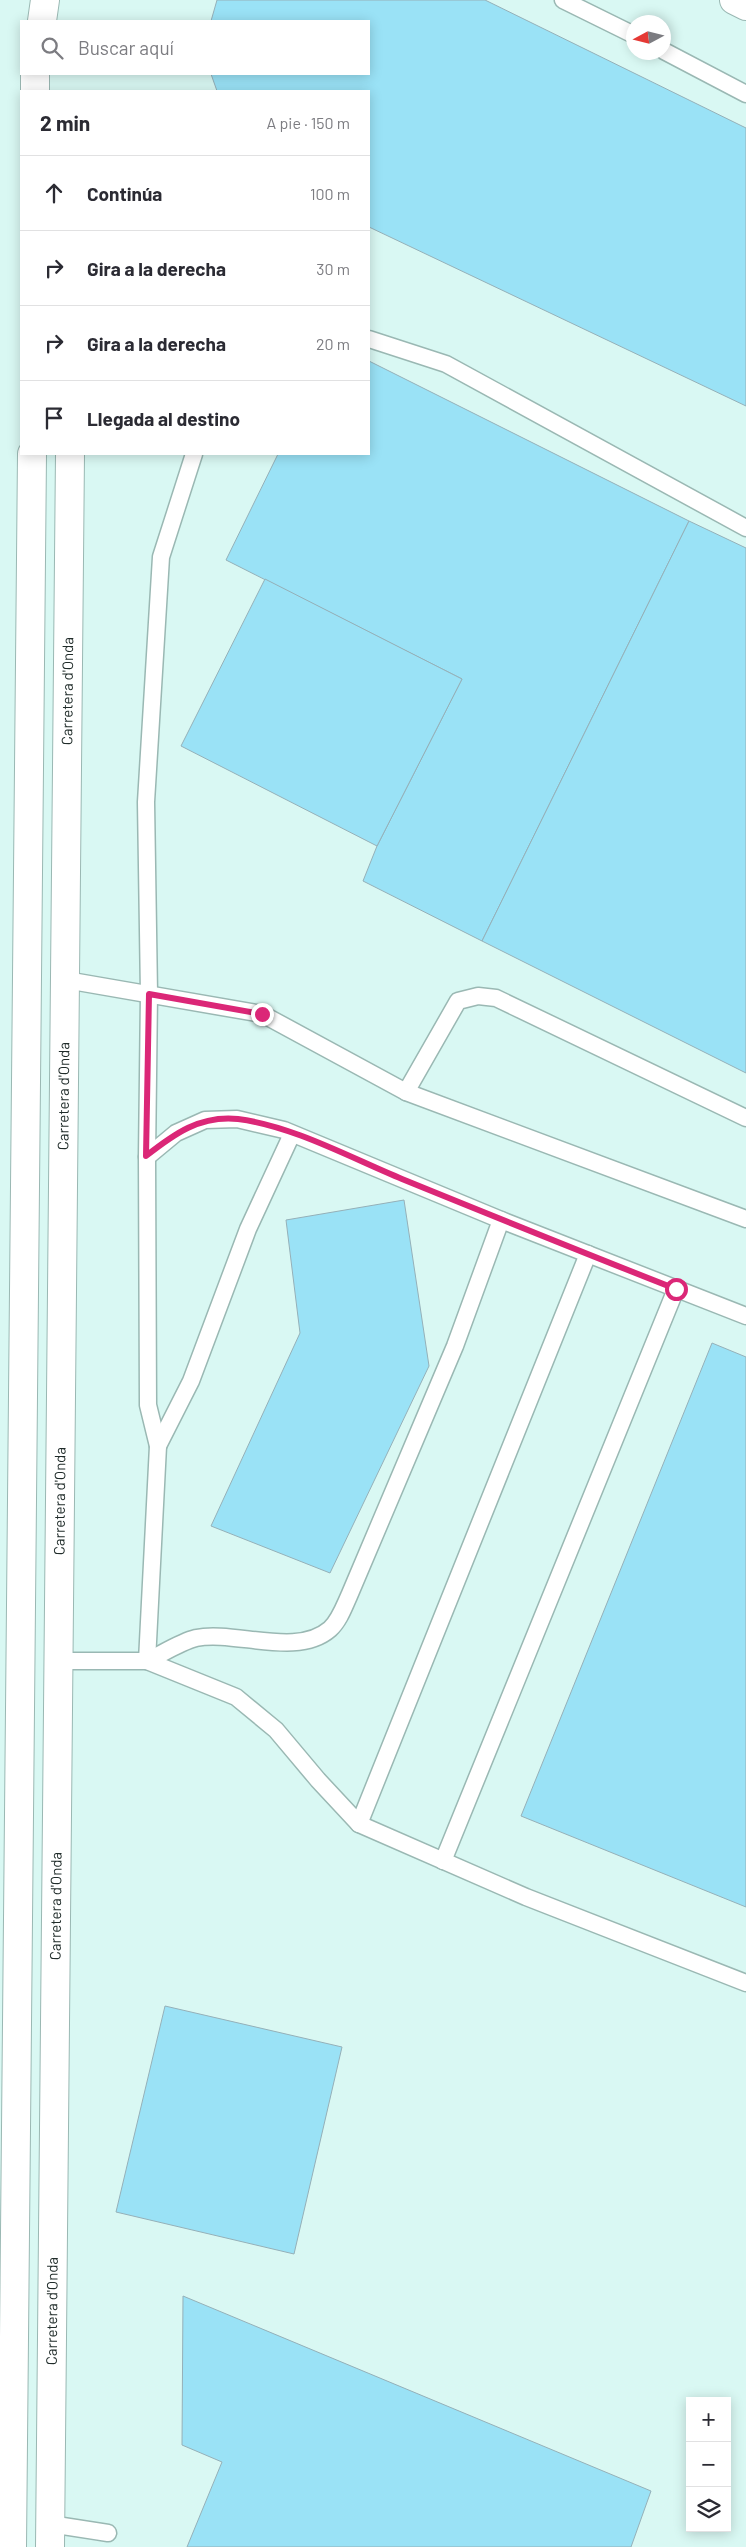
<!DOCTYPE html>
<html lang="es">
<meta charset="utf-8">
<style>
:root{--surface:#fff;--page:#f7f7f7;--text:#2b2b33;--muted:#7c7c81;--line:#e1e1e2}
body{margin:0;font-family:Barlow,sans-serif;background:var(--page);color:var(--text)}
.controls{position:absolute;right:15px;bottom:15px;display:grid;overflow:hidden;border-radius:0px;box-shadow:0 2px 12px #0003}
.controls button{width:45px;height:45px;display:grid;place-items:center;padding:0;border:0;border-bottom:1px solid var(--line);background:var(--surface);color:var(--text);font:25px sans-serif}
.compass{position:absolute;left:626px;top:15px;width:45px;height:45px;border-radius:50%;background:var(--surface);box-shadow:0 2px 12px #0003;rotate:263deg}
.stop{position:absolute;width:15px;height:15px;margin:-11px;border:4px solid #db2777;border-radius:50%;background:#fff}
.stop.end{background:#db2777;border-color:#fff;box-shadow:0 1px 5px #0008}
.list{margin:0;padding:0;list-style:none}
h2{display:flex;justify-content:space-between;align-items:center;height:65px;margin:0;padding:0 20px;font-size:21px}
h2 small{font-size:16px;font-weight:400;color:var(--muted)}
.list li{display:grid;grid-template-columns:32px 1fr auto;gap:15px;align-items:center;box-sizing:border-box;height:75px;padding:0 20px;border-top:1px solid var(--line)}
.list b{display:block;font-size:19px;white-space:nowrap}
.list em{font-size:16px;font-style:normal;color:var(--muted)}
.icon{flex:none;width:28px;height:28px;fill:none;stroke:currentColor;stroke-width:2;stroke-linecap:round;stroke-linejoin:round}
.map{position:relative;flex:none;width:746px;height:2547px;overflow:hidden}
.search{position:absolute;background:var(--surface);box-shadow:0 2px 12px #0003;left:20px;top:20px;width:350px;height:55px;display:flex;align-items:center;gap:12px;box-sizing:border-box;padding:0 18px;border-radius:0px;color:var(--muted);font-size:19px}
.panel{position:absolute;background:var(--surface);box-shadow:0 2px 12px #0003;left:20px;top:90px;width:350px;height:365px;border-radius:0px}
.map>svg:first-child{display:block}
.building{fill:#9ae2f6;stroke:#95b0b8}
.lines{fill:none;stroke-linecap:round;stroke-linejoin:round}
.service-casing{stroke:#9ab8b3;stroke-width:19}
.minor-casing{stroke:#9ab8b3;stroke-width:30}
.primary-casing{stroke:#9ab8b3;stroke-width:30}
.service{stroke:#fff;stroke-width:16}
.minor{stroke:#fff;stroke-width:28}
.primary{stroke:#fff;stroke-width:28}
.route{stroke:#db2777;stroke-width:6}
.labels{text-anchor:middle;stroke-width:4;stroke-linejoin:round;paint-order:stroke}
.street-label{font-size:15px;fill:#202c2a;stroke:#fff}
</style>
<div class="map">
<svg width="746" height="2547" viewBox="0 0 746 2547">
<rect width="100%" height="100%" fill="#d9f8f3"/>
<g class="building">
<polygon points="217,0 485,0 746,128 746,406 369,227 369,91 217,91 211,74 369,74 369,21 211,21"/>
<polygon points="369,361 689,521 482,941 363,881 377,846 462,679 226,560 278,454 369,454"/>
<polygon points="689,521 746,548 746,1073 482,941"/>
<polygon points="265,579 462,679 377,846 181,746"/>
<polygon points="404,1200 429,1366 330,1573 211,1526 300,1333 286,1220"/>
<polygon points="712,1343 746,1357 746,1907 521,1816"/>
<polygon points="165,2006 342,2047 294,2254 116,2212"/>
<polygon points="183,2296 651,2491 631,2547 187,2547 222,2462 182,2445"/>
</g>
<g class="lines">
<g class="service-casing">
<g id="service">
<polyline points="563,0 634,35"/>
<polyline points="664,51 746,94"/>
<polyline points="369,339 446,364 746,528"/>
<polyline points="66,980 262,1014 406,1092 746,1219"/>
<polyline points="406,1092 458,1001 478,996 496,998 746,1118"/>
<polyline points="147,1157 176,1133 205,1120 237,1119 284,1130 501,1220 746,1316"/>
<polyline points="158,1446 191,1381 248,1229 292,1134"/>
<polyline points="59,1661 147,1661 236,1697 276,1730 318,1780 359,1824 526,1897 746,1983"/>
<polyline points="147,1661 158,1446 148,1405 147,1157 149,994 146,802 161,557 194,454"/>
<path d="M 147,1661 C 162,1654 180,1642 196,1638 C 235,1630 297,1658 330,1629 C 339,1621 344,1607 349,1596 L 455,1346 L 501,1220"/>
<polyline points="359,1824 588,1254"/>
<polyline points="443,1861 676,1289"/>
<polyline points="50,2524 108,2533"/>
</g>
</g>
<g class="minor-casing">
<g id="minor">
<polyline points="734,0 746,6"/>
<path id="s1" d="M 50,2547 L 70,454"/>
</g>
</g>
<g class="primary-casing">
<g id="primary">
<polyline points="42,21 45,0"/>
<polyline points="35,91 35,74"/>
<polyline points="12,2547 32,454"/>
</g>
</g>
<use href="#service" class="service"/>
<use href="#minor" class="minor"/>
<use href="#primary" class="primary"/>
</g>
<g class="lines">
<path class="route" d="M 262,1014 L 149,994 L 146,1156 C 174,1134 200,1115 238,1119 C 293,1126 351,1158 402,1179 C 493,1216 584,1253 676,1289"/>
</g>
<g class="labels">
<g class="street-label">
<text dy="5" stroke="none"><textPath href="#s1" startOffset="1856">Carretera d'Onda</textPath></text>
<text dy="5" stroke="none"><textPath href="#s1" startOffset="1451">Carretera d'Onda</textPath></text>
<text dy="5" stroke="none"><textPath href="#s1" startOffset="1046">Carretera d'Onda</textPath></text>
<text dy="5" stroke="none"><textPath href="#s1" startOffset="641">Carretera d'Onda</textPath></text>
<text dy="5" stroke="none"><textPath href="#s1" startOffset="236">Carretera d'Onda</textPath></text>
</g>
</g>
</svg>
<div class="controls">
<button>+</button>
<button>−</button>
<button><svg class="icon" aria-label="layers" viewBox="0 0 24 24"><path d="M12 4l9 5-9 5-9-5zM3 14l9 5 9-5"/></svg></button>
</div>
<svg class="compass" viewBox="-18 -18 36 36"><path d="M0-13l5 13h-10z" fill="#e53935"/><path d="M0 13l5-13h-10z" fill="#7c7c81"/></svg>
<div class="stop" style="left:676px;top:1289px"></div>
<div class="stop end" style="left:262px;top:1014px"></div>
<div class="search"><svg class="icon" aria-label="search" viewBox="0 0 24 24"><circle cx="10" cy="10" r="6"/><path d="M15 15l6 6"/></svg>Buscar aquí</div>
<section class="panel">
<h2>2 min<small>A pie · 150 m</small></h2>
<ul class="list">
<li><svg class="icon" aria-label="ahead" viewBox="0 0 24 24"><path d="M12 20V5M6 11l6-6 6 6"/></svg><div><b>Continúa</b></div><em>100 m</em></li>
<li><svg class="icon" aria-label="right" viewBox="0 0 24 24"><path d="M7 20v-9h11M14 6l5 5-5 5"/></svg><div><b>Gira a la derecha</b></div><em>30 m</em></li>
<li><svg class="icon" aria-label="right" viewBox="0 0 24 24"><path d="M7 20v-9h11M14 6l5 5-5 5"/></svg><div><b>Gira a la derecha</b></div><em>20 m</em></li>
<li><svg class="icon" aria-label="arrive" viewBox="0 0 24 24"><path d="M6 21V4h12l-3 4 3 4H6"/></svg><div><b>Llegada al destino</b></div></li>
</ul>
</section>
</div>
